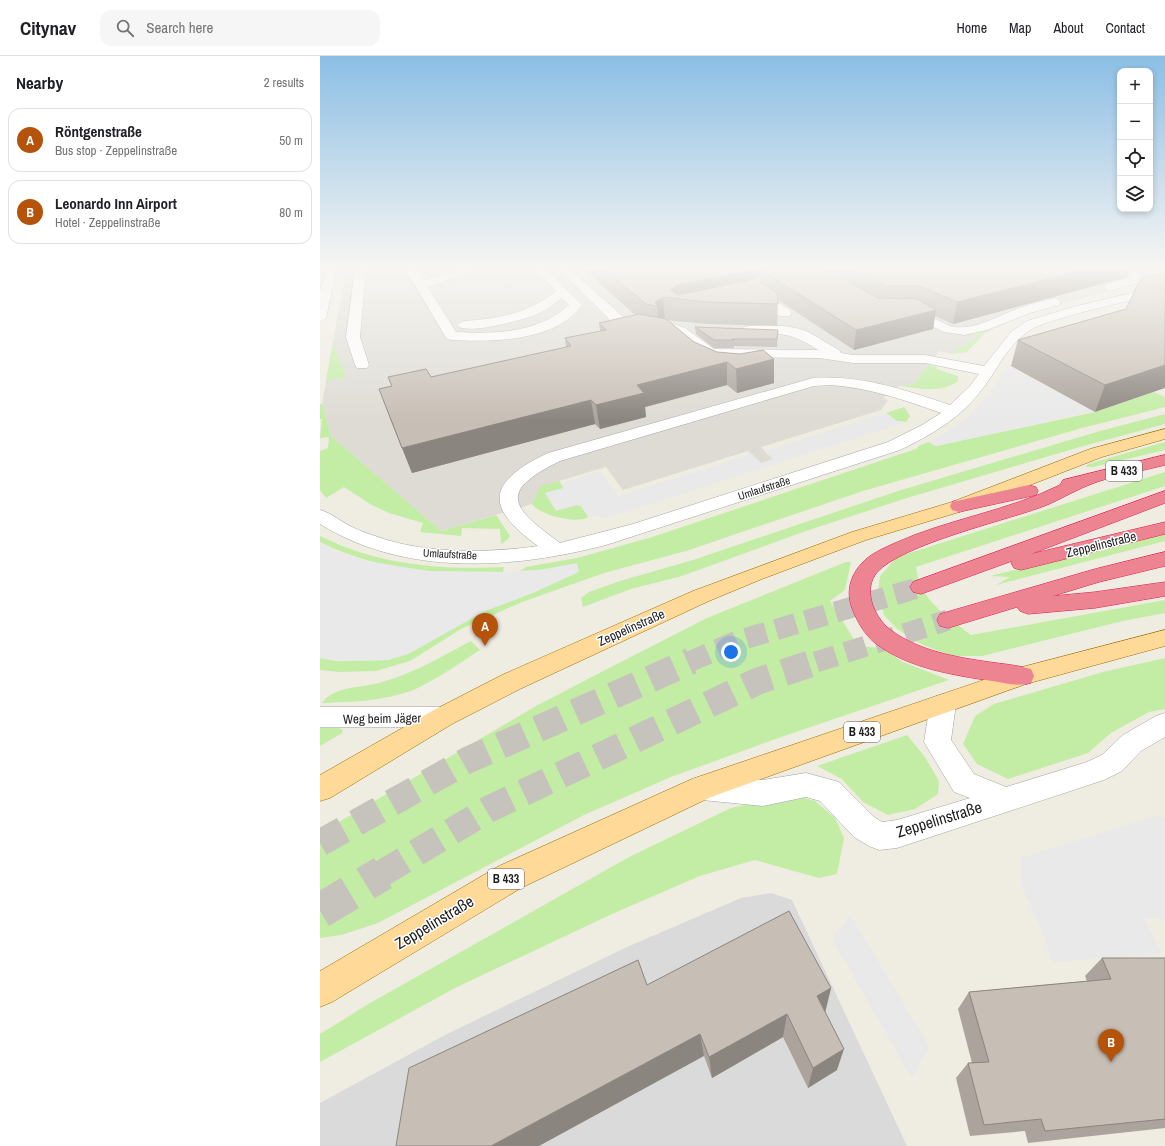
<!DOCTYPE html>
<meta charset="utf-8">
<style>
:root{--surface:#fff;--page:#f6f6f6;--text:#202124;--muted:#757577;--line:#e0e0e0;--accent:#b45309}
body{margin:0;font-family:"Archivo Narrow",sans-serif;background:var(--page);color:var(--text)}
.controls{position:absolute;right:12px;top:12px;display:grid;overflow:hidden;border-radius:8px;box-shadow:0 2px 6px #0003}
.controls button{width:36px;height:36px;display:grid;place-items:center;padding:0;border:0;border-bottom:1px solid var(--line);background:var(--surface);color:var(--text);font:20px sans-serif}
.you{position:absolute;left:411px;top:596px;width:14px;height:14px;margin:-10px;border:3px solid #fff;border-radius:50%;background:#1a73e8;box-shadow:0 0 0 6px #1a73e833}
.badge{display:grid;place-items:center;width:26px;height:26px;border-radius:50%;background:var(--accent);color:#fff;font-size:13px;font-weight:700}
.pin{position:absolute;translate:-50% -33px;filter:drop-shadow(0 1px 2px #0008)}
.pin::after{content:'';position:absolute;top:21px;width:14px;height:12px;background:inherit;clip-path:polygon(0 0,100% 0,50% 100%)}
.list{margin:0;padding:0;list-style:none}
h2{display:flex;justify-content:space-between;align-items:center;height:52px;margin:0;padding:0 16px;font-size:17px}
h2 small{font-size:13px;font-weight:400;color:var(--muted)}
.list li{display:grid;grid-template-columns:26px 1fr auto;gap:12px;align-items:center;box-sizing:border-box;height:64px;margin:0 8px 8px;padding:0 8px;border:1px solid var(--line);border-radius:12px}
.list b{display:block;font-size:15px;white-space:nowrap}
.list p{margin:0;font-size:13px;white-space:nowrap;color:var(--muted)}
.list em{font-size:13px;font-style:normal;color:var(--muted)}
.icon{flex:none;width:22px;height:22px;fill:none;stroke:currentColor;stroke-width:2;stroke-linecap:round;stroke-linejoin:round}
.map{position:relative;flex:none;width:845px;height:1090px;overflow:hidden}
header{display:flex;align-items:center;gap:24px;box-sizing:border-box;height:56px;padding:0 20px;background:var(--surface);border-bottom:1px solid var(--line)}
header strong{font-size:19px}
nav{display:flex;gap:22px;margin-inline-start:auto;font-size:14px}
.search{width:280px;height:36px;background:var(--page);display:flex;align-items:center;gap:10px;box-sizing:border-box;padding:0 14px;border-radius:12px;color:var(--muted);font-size:15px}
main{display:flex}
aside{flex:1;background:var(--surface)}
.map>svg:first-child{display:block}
.residential{fill:#dbdada}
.airport{fill:#dddbd4}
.grass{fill:#c3eda5}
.parking{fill:#e9e9e9}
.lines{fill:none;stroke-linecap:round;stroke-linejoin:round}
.highway-tunnel-far2{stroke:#c5c3bb;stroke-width:21;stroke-dasharray:21 10;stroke-linecap:butt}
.highway-tunnel-far1{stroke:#c5c3bb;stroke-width:27;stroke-dasharray:27 14;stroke-linecap:butt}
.highway-tunnel{stroke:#c5c3bb;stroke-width:35;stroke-dasharray:35 18;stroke-linecap:butt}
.minor-casing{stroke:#a4a4a4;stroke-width:1}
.major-casing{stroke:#976f00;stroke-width:1}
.highway-casing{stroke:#e31951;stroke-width:1}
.minor{fill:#fff;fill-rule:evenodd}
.major{fill:#ffd998;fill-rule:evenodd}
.highway{fill:#ec8591;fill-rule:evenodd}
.wall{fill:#aba39c;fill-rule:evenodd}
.shaded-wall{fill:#8b857f}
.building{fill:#c7beb5;stroke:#8b857f}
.labels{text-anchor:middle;stroke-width:3;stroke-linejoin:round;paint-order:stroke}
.far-street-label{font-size:11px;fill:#1d1d1d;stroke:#fff}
.shield{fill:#fff;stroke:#616161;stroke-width:1}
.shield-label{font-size:12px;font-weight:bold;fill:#1d1d1d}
.street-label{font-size:13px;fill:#1d1d1d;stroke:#fff}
.near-street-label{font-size:16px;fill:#1d1d1d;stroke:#fff}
</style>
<header>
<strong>Citynav</strong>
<div class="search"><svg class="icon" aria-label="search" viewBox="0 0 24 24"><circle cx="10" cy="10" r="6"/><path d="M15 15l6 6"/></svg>Search here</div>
<nav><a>Home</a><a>Map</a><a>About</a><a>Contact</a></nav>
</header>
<main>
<aside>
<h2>Nearby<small>2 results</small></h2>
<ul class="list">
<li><span class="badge">A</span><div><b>Röntgenstraße</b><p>Bus stop · Zeppelinstraße</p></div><em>50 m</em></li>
<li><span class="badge">B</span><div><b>Leonardo Inn Airport</b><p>Hotel · Zeppelinstraße</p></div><em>80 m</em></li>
</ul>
</aside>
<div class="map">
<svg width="845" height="1090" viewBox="0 0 845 1090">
<rect width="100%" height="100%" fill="#efece2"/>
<polygon class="residential" points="451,837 472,844 587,1090 0,1090 0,1047 125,979 307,891 421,842"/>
<polygon class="airport" points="26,213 843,213 845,217 842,220 710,257 652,277 657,280 631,298 619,295 594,328 580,330 563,342 568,344 561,354 441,391 453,403 441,407 428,395 303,434 286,411 222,430 212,448 121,475 11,380 2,348"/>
<g class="grass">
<polygon points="681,268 664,278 647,296 631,298 657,280 652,277"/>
<polygon points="13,286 26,321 6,325"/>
<path d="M 608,309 L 617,311 L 616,313 L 638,320 L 638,325 C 623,337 598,333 580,330 L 594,328 Z"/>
<polygon points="834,336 845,341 845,351 762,372 543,435 366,495 284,517 202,546 141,573 90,605 76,609 56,615 19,616 0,614 0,602 16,605 68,604 167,554 215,536 219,514 200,515 206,511 257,502 329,482 596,393 600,389 609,386 616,390 775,356"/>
<polygon points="0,348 2,348 11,380 121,475 176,459 190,480 187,484 181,488 180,473 142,472 141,480 100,476 103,467 69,457 50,448 24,431 6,442 0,434 0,395 8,392 9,381 0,382 2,363 0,363"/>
<polygon points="584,351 590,360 586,366 577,365 566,357"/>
<polygon points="845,358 845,368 760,391 587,442 483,476 362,520 311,533 263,551 261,542 269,536 300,525 373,504 578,435 780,375"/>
<polygon points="845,386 845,394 773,411 766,411 768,408"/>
<path d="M 845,416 L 845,430 L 596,511 C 599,544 627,560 651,579 L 845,544 L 845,557 L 803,565 L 662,600 L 632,600 L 601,588 L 577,573 L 564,559 L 558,537 L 560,520 L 577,501 Z"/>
<path d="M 239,425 L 257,449 L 261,450 L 268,460 L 267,462 C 254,467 221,460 212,448 L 221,430 Z"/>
<polygon points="845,478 845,485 676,529 690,521 670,520"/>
<path d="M 0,480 C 58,509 120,514 184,511 L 183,516 C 121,520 56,514 0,486 Z"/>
<polygon points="526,506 531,506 525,534 510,545 538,590 561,592 583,606 629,624 467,679 351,721 264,759 58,867 21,879 0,882 0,777 216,650 293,610 387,562"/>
<path d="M 151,585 L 160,594 C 138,608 115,625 91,635 C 61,645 32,646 2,647 C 14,630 41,632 59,627 C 92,618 121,601 151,585 Z"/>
<polygon points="845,602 845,653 829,656 791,677 768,697 688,723 657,708 643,688 655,660 674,648 783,616"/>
<polygon points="0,672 19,672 23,674 22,677 0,690"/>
<polygon points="587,679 605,701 619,725 618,738 595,753 568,759 543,746 522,723 497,710"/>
<polygon points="473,739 495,745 515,762 524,782 517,818 499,822 435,804 380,820 292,858 135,932 0,1006 0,978 50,947 311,800 411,752"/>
</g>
<g class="parking">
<polygon points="690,309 774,355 616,390 609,386 626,377 648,361 665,343"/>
<polygon points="566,357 577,365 586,366 290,461 268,460 261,450 257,449 236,455 225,437 243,432 241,427 280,415 299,440 432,398 441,407 453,403 444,395"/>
<polygon points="0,486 18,496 45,505 109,515 183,516 219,514 257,507 259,516 215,536 167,554 88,598 68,604 16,605 0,602"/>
<polygon points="838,759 845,762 845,865 837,862 824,863 841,898 732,906 721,873 702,830 701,802"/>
<polygon points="531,860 609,991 592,1022 512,882"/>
</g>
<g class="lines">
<g class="highway-tunnel-far2">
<polyline points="369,606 417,585 601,531"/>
<polyline points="496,606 628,564"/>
</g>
<g class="highway-tunnel-far1">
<polyline points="0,787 148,704 371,605"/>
<polyline points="61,818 169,753 438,625 499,605"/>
</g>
<polyline class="highway-tunnel" points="0,855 63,817"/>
<g class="minor-casing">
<g id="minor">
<polygon points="6,213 17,213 6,262 0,266 0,235"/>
<polygon points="35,213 46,213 40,281 49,309 47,312 37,312 35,309 26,281"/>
<path d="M 85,213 L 96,213 L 104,224 L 139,213 L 154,213 L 153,215 L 108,231 L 136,276 C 176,278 218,277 249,249 L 242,242 C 233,249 224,256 213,260 C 201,264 145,280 137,269 L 144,265 C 178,263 209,257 236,235 L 215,213 L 226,213 L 262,249 C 236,286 172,286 132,284 L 127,283 L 125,280 Z"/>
<polygon points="239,213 250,213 302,260 305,267 326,272 328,275 326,278 321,279 295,273 291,265"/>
<polygon points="802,213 813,213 825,223 823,225 790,235 786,234 784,231 786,228 810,222"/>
<path d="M 845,229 L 845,237 C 810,244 776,252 742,262 C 730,266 716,269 706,277 C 685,292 676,317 660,336 C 639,363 611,379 580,394 L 286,489 C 193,513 85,521 0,468 L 0,454 C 12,457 21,466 32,471 C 40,475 49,478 58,481 C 105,498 169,497 218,490 C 162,450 169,425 228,397 L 493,322 C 542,319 585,334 630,349 L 650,330 L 659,318 L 605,307 L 533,307 L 499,302 L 391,301 L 386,300 L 355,278 L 340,272 L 338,269 L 340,266 L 345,265 L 365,272 L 394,293 L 498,294 C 484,285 472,278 455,278 C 444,278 433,279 423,277 L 421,274 L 423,271 C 439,267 471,269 486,275 C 497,280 508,288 519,294 L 521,297 L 533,299 L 605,299 L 664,310 L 691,276 L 707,265 L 753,251 ZM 511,329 C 550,332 585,344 621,357 L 602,369 L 568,386 L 313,468 L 240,487 C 191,451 177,436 240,405 L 494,330 Z"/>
<polygon points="433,232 470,254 471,257 470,260 460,260 429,239 427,236"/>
<path d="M 735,242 L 741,246 L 739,249 L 710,257 L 667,274 L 644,279 L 624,276 L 595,262 L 582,260 L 581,257 C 590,243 622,269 634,271 C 657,274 681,258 702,251 C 713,247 724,245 735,242 Z"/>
<polygon points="623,638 632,641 636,648 631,684 654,718 686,731 767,706 782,699 803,679 836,660 845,657 845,681 821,695 802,715 784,724 577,792 559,794 549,790 534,781 500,745 486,741 443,750 382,744 372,741 368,732 372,723 382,720 443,724 486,717 519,726 554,761 562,766 577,764 650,742 634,736 604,686 610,648 614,641"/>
<polygon points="0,651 123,651 132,654 136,661 132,668 123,671 0,671"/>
</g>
</g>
<g class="major-casing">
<g id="major">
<polygon points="845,373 845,383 782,401 646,454 546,484 442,523 389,545 200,633 132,668 10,742 0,745 0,719 114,654 182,619 373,535 532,476 632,446 770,393"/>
<polygon points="845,574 845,590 706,628 391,741 201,832 12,946 0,951 0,915 179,810 372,723 702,611"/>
</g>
</g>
<g class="highway-casing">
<g id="highway">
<path d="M 845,399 L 845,409 C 822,415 790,420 769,429 C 751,436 735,447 716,453 C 682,465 574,491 555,519 C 543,537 556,564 572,575 C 600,595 635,601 669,606 C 683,608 697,609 711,613 L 714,620 L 711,627 C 698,631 685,627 672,625 C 633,619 587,612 555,587 C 544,578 537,565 532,552 C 526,536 530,520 542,507 C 550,498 564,492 575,487 C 628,463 688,455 740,429 L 743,424 Z"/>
<polygon points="709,429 716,431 718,435 716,439 639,456 632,454 630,450 632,446"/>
<polygon points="845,435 845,447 711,498 845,466 845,478 701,514 694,512 691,507 692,505 601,538 593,536 590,531 593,526"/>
<polygon points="845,496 845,510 779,526 733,540 775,536 845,526 845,540 775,552 708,558 700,555 697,551 628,572 620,570 617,564 620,558 775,513"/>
</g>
</g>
<use href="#minor" class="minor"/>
<use href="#major" class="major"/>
<use href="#highway" class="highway"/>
</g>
<g class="wall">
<path d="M 264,213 L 810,213 L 807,221 L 633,268 L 615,260 L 613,273 L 534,294 L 458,244 L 457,270 L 387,268 L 346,264 L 374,286 L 397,296 L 454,303 L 454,327 L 417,337 L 407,329 L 325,351 L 326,361 L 280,373 L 275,368 L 92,417 L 59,333 L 72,330 L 68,321 L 111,321 L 246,291 L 245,282 L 280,275 L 279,267 L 315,259 ZM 439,221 L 439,225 L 426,225 L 428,224 Z"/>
<polygon points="845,217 775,356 691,310 698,284 806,253"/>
<polygon points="375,271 458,274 457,291 414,290 414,292 394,292 376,278"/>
<polygon points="782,902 845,902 845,1072 708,1087 705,1075 650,1080 636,1022 648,1007 652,1007 638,953 649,936 767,925 765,920"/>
<polygon points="327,929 511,932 505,956 517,1014 488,1032 463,981 392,1022 384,1000"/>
</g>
<g class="shaded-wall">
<polygon points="420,213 484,213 439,213 439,221 428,224 425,227 351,242 350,234 357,229"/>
<polygon points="767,213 810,213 807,221 633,268 637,246"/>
<polygon points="343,241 345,264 338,268 337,250 335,246"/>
<polygon points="616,254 613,273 534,294 536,274"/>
<polygon points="454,303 454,327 417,337 416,313"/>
<polygon points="407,306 407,329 325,351 326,361 280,373 276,349 317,329"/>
<polygon points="845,309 845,332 775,356 785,329"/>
<polygon points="271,344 275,368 92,417 82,392"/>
<polygon points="511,932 505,957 497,940"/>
<polygon points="467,958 463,981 392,1022 389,1001"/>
<polygon points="380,978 384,1000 219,1090 171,1090"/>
<polygon points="524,993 517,1014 488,1032 493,1012"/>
</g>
<g class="building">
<polygon points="284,213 422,213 425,216 357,229 350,234 358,239 436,223 457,237 458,248 386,246 343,241 335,246 337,250 326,248"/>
<polygon points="439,213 505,213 558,242 597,243 616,254 536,274"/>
<polygon points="533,213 767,213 637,246 600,230 567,230"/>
<polygon points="845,217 845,309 785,329 698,284 806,253 821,222"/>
<polygon points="319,258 346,263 374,286 397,296 420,298 443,294 454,303 416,313 407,306 317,329 324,337 276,349 271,344 82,392 59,333 72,330 68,321 106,313 111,321 251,290 245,282 286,274 279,267"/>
<polygon points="375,271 458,274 457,283 412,283 414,284 394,284"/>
<polygon points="469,855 511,932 497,940 524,993 493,1012 467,958 389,1001 380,978 171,1090 76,1090 89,1012 318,904 327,929"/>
<polygon points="782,902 845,902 845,1063 725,1075 721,1063 664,1069 648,1007 669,1006 649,936 791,923"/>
</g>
<linearGradient id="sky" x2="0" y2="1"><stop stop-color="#8bbee5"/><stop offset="0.58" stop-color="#f8f6f2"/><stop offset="1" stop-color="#f8f6f2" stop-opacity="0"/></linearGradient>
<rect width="845" height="365" fill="url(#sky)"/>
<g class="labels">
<g class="far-street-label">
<text transform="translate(444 432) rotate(-18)" y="4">Umlaufstraße</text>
<text transform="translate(130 498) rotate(3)" y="4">Umlaufstraße</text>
</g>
<g class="shield">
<rect x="786" y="405" width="36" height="20" rx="3"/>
<rect x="524" y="666" width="36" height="20" rx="3"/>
<rect x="168" y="813" width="36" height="20" rx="3"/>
</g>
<g class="shield-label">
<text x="804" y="419">B 433</text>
<text x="542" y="680">B 433</text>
<text x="186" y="827">B 433</text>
</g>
<g class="street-label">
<text transform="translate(781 488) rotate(-14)" y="5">Zeppelinstraße</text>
<text transform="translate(311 571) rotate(-24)" y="5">Zeppelinstraße</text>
<text transform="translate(62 662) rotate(-1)" y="5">Weg beim Jäger</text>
</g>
<g class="near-street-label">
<text transform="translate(619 763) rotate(-17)" y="6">Zeppelinstraße</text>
<text transform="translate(114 866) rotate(-31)" y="6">Zeppelinstraße</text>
</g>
</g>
</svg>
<div class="controls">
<button>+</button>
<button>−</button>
<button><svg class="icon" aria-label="locate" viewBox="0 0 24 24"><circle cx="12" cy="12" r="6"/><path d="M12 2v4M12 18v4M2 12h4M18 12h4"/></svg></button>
<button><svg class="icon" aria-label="layers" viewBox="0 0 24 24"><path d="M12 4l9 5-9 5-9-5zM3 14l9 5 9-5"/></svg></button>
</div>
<div class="you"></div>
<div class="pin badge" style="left:165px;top:590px">A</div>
<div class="pin badge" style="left:791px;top:1006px">B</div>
</div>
</main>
